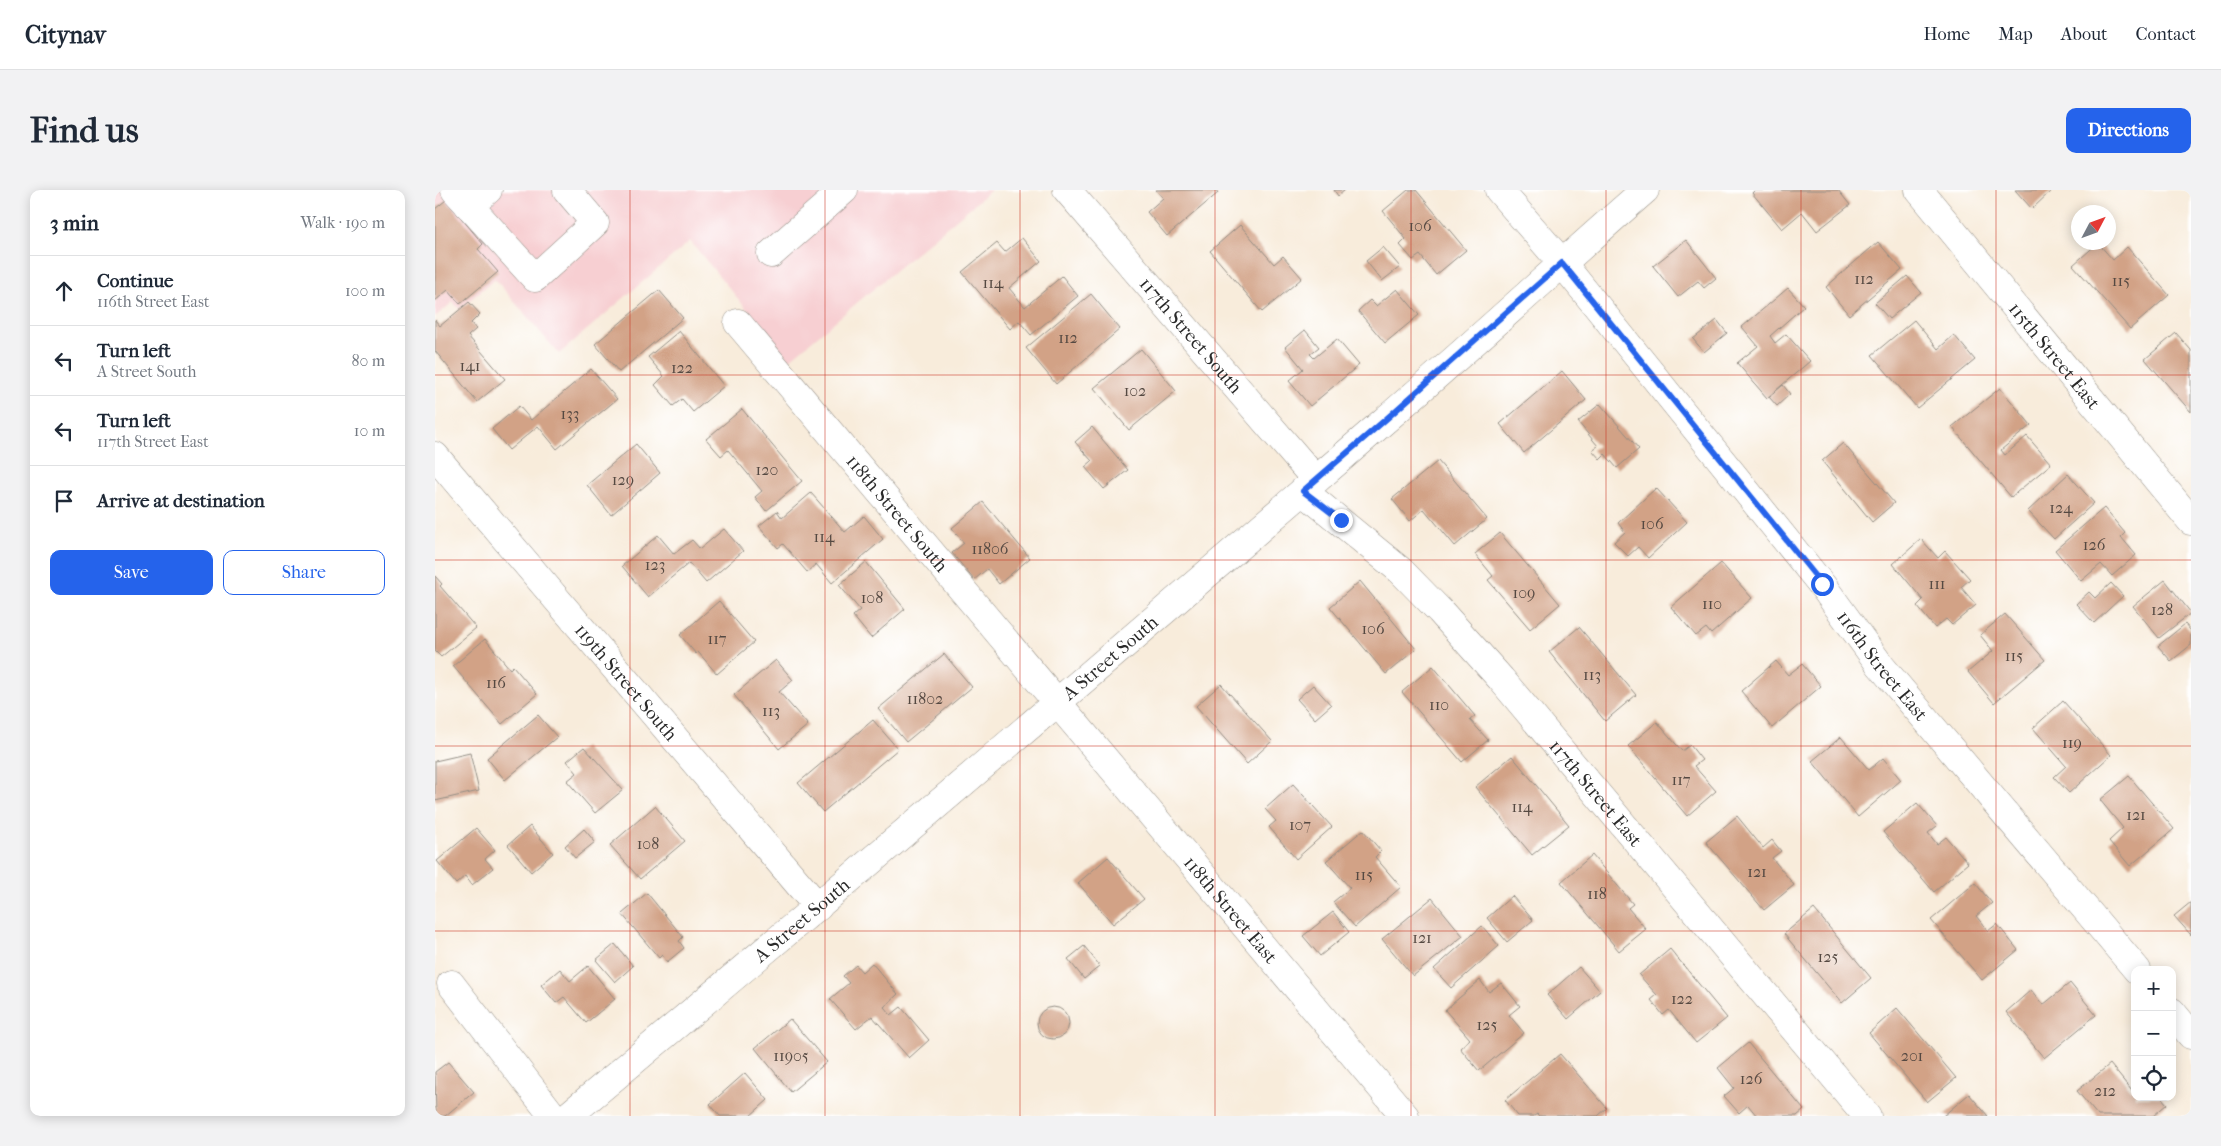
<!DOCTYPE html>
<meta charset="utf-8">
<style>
:root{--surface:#fff;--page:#f2f2f3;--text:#1f2937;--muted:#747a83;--line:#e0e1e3;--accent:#2563eb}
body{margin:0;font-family:"IM FELL French Canon",serif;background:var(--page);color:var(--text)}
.controls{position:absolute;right:15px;bottom:15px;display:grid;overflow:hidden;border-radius:10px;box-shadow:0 2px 12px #0003}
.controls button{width:45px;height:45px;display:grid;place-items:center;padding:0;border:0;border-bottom:1px solid var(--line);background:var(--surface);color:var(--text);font:25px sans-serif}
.compass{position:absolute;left:1636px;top:15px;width:45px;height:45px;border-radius:50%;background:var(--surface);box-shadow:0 2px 12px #0003;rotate:49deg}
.stop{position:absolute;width:15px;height:15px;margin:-11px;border:4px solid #2563eb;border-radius:50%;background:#fff}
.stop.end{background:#2563eb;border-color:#fff;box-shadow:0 1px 5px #0008}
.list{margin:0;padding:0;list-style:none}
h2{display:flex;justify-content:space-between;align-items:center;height:65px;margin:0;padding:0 20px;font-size:21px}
h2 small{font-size:16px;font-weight:400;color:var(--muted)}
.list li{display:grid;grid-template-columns:32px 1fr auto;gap:15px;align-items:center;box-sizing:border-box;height:70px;padding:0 20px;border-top:1px solid var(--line)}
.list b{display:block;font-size:19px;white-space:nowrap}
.list p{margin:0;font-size:16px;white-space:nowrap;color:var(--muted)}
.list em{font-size:16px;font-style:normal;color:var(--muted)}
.actions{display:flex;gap:10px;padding:15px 20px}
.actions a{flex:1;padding:11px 0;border:1px solid var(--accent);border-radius:10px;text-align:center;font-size:18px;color:var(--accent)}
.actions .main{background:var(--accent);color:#fff}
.icon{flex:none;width:28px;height:28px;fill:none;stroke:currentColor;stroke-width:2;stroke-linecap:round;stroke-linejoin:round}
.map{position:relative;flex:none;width:1756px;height:926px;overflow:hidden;border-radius:10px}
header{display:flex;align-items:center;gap:30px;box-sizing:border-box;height:70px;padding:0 25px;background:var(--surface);border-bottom:1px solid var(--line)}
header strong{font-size:24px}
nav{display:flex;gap:28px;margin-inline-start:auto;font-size:18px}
.intro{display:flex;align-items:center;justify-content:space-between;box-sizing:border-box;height:120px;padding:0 30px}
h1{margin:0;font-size:35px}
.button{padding:12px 22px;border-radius:10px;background:var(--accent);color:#fff;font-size:18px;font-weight:700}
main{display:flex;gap:30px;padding:0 30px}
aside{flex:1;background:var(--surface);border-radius:10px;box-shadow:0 2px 12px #0003}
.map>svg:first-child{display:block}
.built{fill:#f7cfd2}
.building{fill:#d2a286}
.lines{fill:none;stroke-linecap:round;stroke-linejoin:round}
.minor-casing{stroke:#928c83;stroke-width:29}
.minor{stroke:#fff;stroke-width:28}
.route{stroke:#2563eb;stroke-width:6}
.grid{fill:none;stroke:#c8321e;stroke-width:1;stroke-opacity:0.55}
.labels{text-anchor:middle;stroke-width:4;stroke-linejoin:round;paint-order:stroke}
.number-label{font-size:16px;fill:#554942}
.street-label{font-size:19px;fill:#2b2b2b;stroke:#fff}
</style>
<header>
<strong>Citynav</strong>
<nav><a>Home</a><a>Map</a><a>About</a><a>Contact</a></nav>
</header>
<div class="intro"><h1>Find us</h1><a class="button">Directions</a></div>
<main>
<aside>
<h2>3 min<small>Walk · 190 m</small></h2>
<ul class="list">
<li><svg class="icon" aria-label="ahead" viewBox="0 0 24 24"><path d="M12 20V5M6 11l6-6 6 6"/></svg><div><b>Continue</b><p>116th Street East</p></div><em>100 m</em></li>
<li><svg class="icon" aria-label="left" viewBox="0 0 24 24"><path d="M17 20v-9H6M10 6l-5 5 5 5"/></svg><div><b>Turn left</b><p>A Street South</p></div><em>80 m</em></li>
<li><svg class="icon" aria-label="left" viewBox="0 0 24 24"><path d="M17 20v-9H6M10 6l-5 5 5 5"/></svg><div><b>Turn left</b><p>117th Street East</p></div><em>10 m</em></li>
<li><svg class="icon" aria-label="arrive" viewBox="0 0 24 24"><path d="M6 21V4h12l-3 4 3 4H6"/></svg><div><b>Arrive at destination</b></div></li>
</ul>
<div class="actions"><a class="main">Save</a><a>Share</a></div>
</aside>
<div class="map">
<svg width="1756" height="926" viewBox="0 0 1756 926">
<rect width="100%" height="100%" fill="#fff"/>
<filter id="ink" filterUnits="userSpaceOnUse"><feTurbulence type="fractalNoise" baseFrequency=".02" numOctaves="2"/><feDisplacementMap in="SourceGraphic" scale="10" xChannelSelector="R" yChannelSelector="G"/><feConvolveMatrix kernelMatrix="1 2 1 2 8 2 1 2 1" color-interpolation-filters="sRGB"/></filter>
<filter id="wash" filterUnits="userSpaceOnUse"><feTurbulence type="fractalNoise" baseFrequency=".0096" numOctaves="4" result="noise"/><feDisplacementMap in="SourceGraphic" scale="20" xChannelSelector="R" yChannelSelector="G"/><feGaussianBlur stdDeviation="1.12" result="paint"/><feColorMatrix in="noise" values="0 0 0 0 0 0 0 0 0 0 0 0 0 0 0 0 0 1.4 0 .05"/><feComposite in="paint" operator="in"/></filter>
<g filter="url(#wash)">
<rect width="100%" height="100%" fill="#f8ecdb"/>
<polygon class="built" points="4,0 556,0 354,170 255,51 124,164 60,89 24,119 18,112 0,127 0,3"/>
<g id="blocks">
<g class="building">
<polygon points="721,0 781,0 783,3 732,46 712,22 728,8"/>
<polygon points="899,0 910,0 903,6"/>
<polygon points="973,0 981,0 1031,60 1001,85 985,65 978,70 965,55 971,49 948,21"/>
<polygon points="1320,0 1403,0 1415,15 1382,41 1367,22 1347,39 1317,3"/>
<polygon points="1580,0 1617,0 1597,19"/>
<polygon points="11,10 48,54 43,59 63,82 25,114 13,100 0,111 0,19"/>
<polygon points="805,35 839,74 848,66 867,88 827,122 775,61"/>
<polygon points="587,48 606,71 574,98 590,117 627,86 643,106 596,145 584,131 575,139 527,82 562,53 570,62"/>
<polygon points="1251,50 1281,88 1269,98 1263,91 1243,107 1218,76"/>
<polygon points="1443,52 1467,80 1414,125 1391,97"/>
<polygon points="1663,53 1678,70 1692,57 1734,105 1695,139 1638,75"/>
<polygon points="948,57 965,77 947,91 931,71"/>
<polygon points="1472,86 1486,102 1454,129 1440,113"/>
<polygon points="1353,98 1369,116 1335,146 1340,153 1351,144 1375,171 1332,208 1302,173 1323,156 1307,137"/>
<polygon points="962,99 984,125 950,153 923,121 935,110 941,116"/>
<polygon points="224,100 248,128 184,182 160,154"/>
<polygon points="656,104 685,139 621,194 591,158"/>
<polygon points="34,112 45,124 36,133 41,139 33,146 70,189 42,212 0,161 0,130 5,136"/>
<polygon points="1282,130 1292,143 1269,162 1258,149"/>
<polygon points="1479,130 1503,159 1519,145 1540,170 1482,218 1437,165"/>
<polygon points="870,140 884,157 875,164 879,168 902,149 924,175 875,216 854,191 868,179 850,157"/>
<polygon points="244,141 289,196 258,222 247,209 238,216 220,195 229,186 213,167"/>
<polygon points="1741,143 1756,160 1756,222 1710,169"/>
<polygon points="706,159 741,201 694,240 659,198"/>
<polygon points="156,179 182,209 122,259 103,236 74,260 57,239 84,216 96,230"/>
<polygon points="1127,181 1151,210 1089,263 1065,234"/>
<polygon points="1348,195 1355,204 1342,216 1334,207"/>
<polygon points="1565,198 1596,235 1566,260 1570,265 1592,246 1616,274 1576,307 1517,237"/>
<polygon points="1165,214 1204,259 1182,278 1170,264 1165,269 1157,260 1163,256 1143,232"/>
<polygon points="307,219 367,291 331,321 320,307 327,301 293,260 286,266 271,249"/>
<polygon points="657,237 693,280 669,299 650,277 657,271 640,252"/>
<polygon points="1408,253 1459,313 1437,332 1387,271"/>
<polygon points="201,254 225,283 176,325 152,295"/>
<polygon points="1003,271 1052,329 1020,356 989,319 975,331 957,309"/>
<polygon points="1633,284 1659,313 1619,349 1593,321"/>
<polygon points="1221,298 1252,332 1213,368 1203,357 1193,366 1179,352 1190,342 1183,333"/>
<polygon points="376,303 410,342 429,326 448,349 397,393 381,374 372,382 348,354 343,358 324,336 342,321 347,328"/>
<polygon points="548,312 595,368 564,394 552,379 539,390 517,363 529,353 517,338"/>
<polygon points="1669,318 1690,343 1686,347 1701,365 1677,386 1666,374 1646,391 1620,360"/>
<polygon points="289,339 308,361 271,393 254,373 213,407 187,376 223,345 239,364 257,350 265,359"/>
<polygon points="1065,343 1125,414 1095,439 1053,390 1058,386 1040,364"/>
<polygon points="1486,349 1503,368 1510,361 1535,389 1526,397 1541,415 1517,435 1511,429 1500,438 1482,416 1488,410 1458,374"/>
<polygon points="431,372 470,419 436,448 418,426 425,420 404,395"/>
<polygon points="1286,373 1317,408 1276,444 1271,438 1261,446 1236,417"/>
<polygon points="0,386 7,394 5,396 41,438 6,467 0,461"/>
<polygon points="1730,390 1756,423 1724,448 1698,416"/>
<polygon points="925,391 981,459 951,484 895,417"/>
<polygon points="1676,393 1688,406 1659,433 1641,414 1654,402 1660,408"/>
<polygon points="284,411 319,452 282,484 263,462 261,464 245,445"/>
<polygon points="1570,424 1610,470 1559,513 1533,482 1558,461 1545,445"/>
<polygon points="1750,434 1756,441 1756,455 1736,471 1723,456"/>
<polygon points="1144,437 1201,505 1170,531 1114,462"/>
<polygon points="50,449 75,479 78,476 102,504 67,534 18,476"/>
<polygon points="509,464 537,497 471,552 443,519"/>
<polygon points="341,470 358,490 344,502 373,535 344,559 299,505"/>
<polygon points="1341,471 1353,485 1367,474 1386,496 1337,538 1306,501"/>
<polygon points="998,476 1040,526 1035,530 1053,550 1027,572 967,502"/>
<polygon points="786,494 837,551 812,574 761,516"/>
<polygon points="878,495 896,515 880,529 862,509"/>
<polygon points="1628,511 1676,565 1634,603 1619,587 1631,576 1598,538"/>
<polygon points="103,525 122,547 70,590 52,568"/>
<polygon points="438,530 463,559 388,622 363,593"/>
<polygon points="1222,532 1247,561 1255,555 1267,570 1259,576 1281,601 1252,626 1193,556"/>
<polygon points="1406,547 1434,580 1448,568 1466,590 1423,627 1377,571"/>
<polygon points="149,557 188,600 160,623 132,591 142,583 132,571"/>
<polygon points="35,563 44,601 0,611 0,571"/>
<polygon points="1077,566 1134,635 1097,665 1040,597"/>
<polygon points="1694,586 1739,639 1695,676 1674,651 1688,638 1665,610"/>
<polygon points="858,594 897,637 861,669 834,637 841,631 830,619"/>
<polygon points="1482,613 1502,636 1493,643 1502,654 1511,647 1533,673 1499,702 1448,642"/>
<polygon points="220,616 250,651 205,689 175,655"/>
<polygon points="1302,626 1328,658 1337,650 1346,661 1337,668 1359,695 1329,720 1271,652"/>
<polygon points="95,636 118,663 96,682 73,655"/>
<polygon points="41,638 60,660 50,669 58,678 37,695 30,686 21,694 2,671"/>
<polygon points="149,639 160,652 140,668 130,656"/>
<polygon points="928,640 946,661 940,667 966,697 920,737 898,712 915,698 891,671"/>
<polygon points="1157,665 1198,714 1193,718 1211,739 1184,761 1126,692"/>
<polygon points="673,667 709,709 678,734 643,693"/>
<polygon points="1540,693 1557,713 1541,726 1553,741 1562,734 1583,760 1547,790 1496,730"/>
<polygon points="212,703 248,747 244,751 249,758 232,772 227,765 224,768 187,724"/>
<polygon points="1077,706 1098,730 1072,752 1052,728"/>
<polygon points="997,708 1028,746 978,786 947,749"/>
<polygon points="1756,712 1756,745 1739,726"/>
<polygon points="1379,719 1436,788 1407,813 1349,744"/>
<polygon points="898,722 914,742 885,766 868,746"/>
<polygon points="1047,736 1064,756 1016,798 999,779"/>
<polygon points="180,754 198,776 180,792 161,770"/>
<polygon points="649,756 665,776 649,789 633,769"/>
<polygon points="1235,759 1292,828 1261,853 1234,820 1228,825 1216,810 1222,805 1204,785"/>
<polygon points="437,773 463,804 449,817 456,825 466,817 494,850 474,868 437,826 421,839 395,809 414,793 408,786 421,775 427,782"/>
<polygon points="153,776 180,809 151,833 129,807 121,813 106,795 125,779 135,791"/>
<polygon points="1144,777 1165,801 1133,829 1112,805"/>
<polygon points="1045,790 1054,802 1066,793 1085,816 1074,825 1089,843 1044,881 1025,858 1035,849 1010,820"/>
<polygon points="1635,793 1661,825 1609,868 1571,822 1596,800 1608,815"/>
<circle cx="618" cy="833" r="16"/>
<polygon points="1462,818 1521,888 1492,912 1434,843"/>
<polygon points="355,829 392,872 356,902 320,858"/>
<polygon points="1313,853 1369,920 1362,926 1322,926 1313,915 1304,923 1289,906 1299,898 1283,878"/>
<polygon points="1125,864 1172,918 1163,926 1104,926 1102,924 1099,926 1083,926 1070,910"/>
<polygon points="13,872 39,902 10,926 1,926 0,882"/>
<polygon points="1675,874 1697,901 1700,899 1700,907 1726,907 1732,914 1718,926 1663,926 1642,901"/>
<polygon points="310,883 333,910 315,926 285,926 275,914"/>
<polygon points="1534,904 1553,926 1508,926"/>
</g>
</g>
</g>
<g filter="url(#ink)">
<use href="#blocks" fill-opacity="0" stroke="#928c83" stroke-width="1"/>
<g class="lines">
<g class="minor-casing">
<g id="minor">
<polyline points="20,0 100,88 160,33 132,0"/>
<path id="s1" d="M 632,0 L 881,290"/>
<path id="s2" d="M 1064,0 L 1127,73 L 1387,395 L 1445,475 L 1702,780"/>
<path id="s3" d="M 1484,0 L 1756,331"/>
<polyline points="34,16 53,0"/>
<polyline points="336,64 409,0"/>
<path id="s4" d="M 303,133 L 970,926"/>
<path id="s5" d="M 0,266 L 383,717"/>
<path id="s6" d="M 868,301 L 966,381 L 1005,421 L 1066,489 L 1432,926"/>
<polyline points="16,794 118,926"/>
<polyline points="1737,822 1756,845"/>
<path id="s7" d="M 133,926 C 407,697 679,465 948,232 C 1037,156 1122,77 1210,0"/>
</g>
</g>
<use href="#minor" class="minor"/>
</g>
</g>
<g class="lines" filter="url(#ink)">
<polyline class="route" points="906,330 868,301 950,230 1127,73 1387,394"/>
</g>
<path class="grid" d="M 195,0 L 195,926M 390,0 L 390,926M 585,0 L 585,926M 780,0 L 780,926M 976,0 L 976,926M 1171,0 L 1171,926M 1366,0 L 1366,926M 1561,0 L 1561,926M 0,185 L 1756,185M 0,370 L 1756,370M 0,556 L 1756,556M 0,741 L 1756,741"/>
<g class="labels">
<g class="number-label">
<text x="985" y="41">106</text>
<text x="1429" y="94">112</text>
<text x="1686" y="96">115</text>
<text x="558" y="98">114</text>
<text x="633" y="153">112</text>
<text x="35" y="181">141</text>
<text x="247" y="183">122</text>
<text x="700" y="206">102</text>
<text x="135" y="229">133</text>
<text x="332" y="285">120</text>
<text x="188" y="295">129</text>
<text x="1626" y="323">124</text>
<text x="1217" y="339">106</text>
<text x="389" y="352">114</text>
<text x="1659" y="360">126</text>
<text x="555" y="364">11806</text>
<text x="220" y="380">123</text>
<text x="1502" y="399">111</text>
<text x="1089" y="408">109</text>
<text x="437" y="413">108</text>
<text x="1277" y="419">110</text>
<text x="1727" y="425">128</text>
<text x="938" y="444">106</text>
<text x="282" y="454">117</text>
<text x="1579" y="471">115</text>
<text x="1157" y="490">113</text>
<text x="61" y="498">116</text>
<text x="490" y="514">11802</text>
<text x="1004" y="520">110</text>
<text x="336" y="526">113</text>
<text x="1637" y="558">119</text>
<text x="1246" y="595">117</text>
<text x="1087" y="622">114</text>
<text x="1701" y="630">121</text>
<text x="865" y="640">107</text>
<text x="213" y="659">108</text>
<text x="1322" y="687">121</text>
<text x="929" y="690">115</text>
<text x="1162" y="709">118</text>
<text x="987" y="753">121</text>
<text x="1393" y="772">125</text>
<text x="1247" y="814">122</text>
<text x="1052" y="840">125</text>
<text x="356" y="871">11905</text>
<text x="1477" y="871">201</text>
<text x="1316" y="894">126</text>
<text x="1670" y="906">212</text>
</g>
<g class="street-label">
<text dy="7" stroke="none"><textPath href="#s1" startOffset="191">117th Street South</textPath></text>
<text dy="7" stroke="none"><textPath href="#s3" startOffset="214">115th Street East</textPath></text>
<text dy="7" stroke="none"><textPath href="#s4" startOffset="248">118th Street South</textPath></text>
<text dy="7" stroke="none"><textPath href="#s7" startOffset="710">A Street South</textPath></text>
<text dy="7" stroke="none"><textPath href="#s2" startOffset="611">116th Street East</textPath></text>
<text dy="7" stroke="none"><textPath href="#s5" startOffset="296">119th Street South</textPath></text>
<text dy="7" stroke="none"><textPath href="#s6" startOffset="422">117th Street East</textPath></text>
<text dy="7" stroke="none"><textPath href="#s4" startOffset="766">118th Street East</textPath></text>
<text dy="7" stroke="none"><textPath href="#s7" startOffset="305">A Street South</textPath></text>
</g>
</g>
</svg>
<div class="controls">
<button>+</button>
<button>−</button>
<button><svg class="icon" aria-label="locate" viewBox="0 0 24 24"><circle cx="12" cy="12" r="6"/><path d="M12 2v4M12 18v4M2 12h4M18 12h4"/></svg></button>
</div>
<svg class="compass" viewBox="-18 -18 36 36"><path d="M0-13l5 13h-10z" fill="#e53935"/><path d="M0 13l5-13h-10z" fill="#747a83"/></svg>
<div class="stop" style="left:1387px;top:394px"></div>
<div class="stop end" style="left:906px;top:330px"></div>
</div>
</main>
